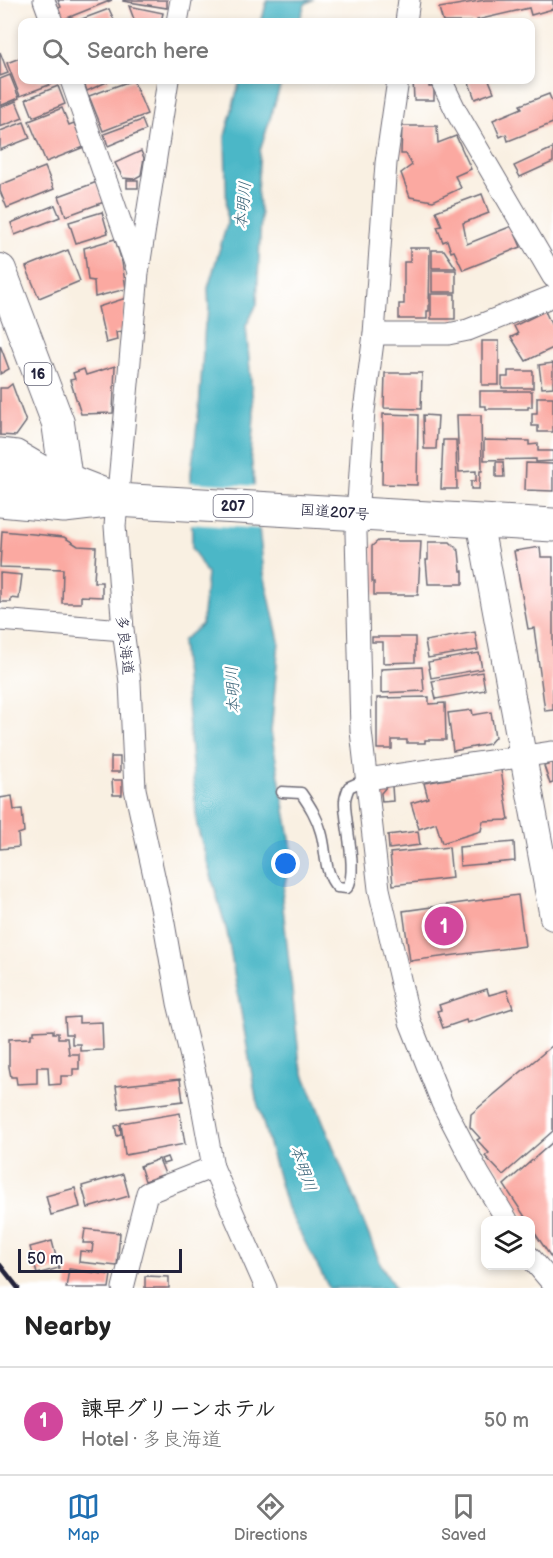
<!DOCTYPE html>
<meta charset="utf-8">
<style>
:root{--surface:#fff;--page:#f6f6f6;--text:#222;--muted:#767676;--line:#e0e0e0;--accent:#1f6fb2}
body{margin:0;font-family:"Balsamiq Sans","Klee One",sans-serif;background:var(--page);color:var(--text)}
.controls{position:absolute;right:18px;bottom:18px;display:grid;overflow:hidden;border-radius:12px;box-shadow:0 3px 9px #0003}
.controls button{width:54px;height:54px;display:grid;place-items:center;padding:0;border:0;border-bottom:2px solid var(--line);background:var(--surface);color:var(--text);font:30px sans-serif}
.scale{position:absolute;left:18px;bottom:15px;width:164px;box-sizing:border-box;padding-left:6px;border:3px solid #22223b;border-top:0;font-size:16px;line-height:21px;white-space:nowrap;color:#22223b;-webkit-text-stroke:4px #fff;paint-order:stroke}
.you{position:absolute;left:286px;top:864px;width:21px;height:21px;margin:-15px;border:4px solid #fff;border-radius:50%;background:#1a73e8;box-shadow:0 0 0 9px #1a73e833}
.badge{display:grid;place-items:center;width:39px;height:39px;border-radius:50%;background:var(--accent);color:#fff;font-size:20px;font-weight:700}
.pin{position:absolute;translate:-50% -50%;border:3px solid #fff;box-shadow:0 2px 6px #0006}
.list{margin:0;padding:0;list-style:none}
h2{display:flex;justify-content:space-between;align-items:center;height:78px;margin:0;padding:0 24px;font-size:26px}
h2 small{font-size:20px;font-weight:400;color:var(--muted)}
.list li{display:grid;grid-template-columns:39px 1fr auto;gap:18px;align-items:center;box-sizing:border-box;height:108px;padding:0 24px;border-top:2px solid var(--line)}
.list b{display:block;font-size:22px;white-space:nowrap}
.list p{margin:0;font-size:20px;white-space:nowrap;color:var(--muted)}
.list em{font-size:20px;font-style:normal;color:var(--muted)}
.icon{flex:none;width:33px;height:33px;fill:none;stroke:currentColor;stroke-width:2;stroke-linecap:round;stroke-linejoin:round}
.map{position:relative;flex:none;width:553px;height:1288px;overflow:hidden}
.search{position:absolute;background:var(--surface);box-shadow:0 3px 9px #0003;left:18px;right:18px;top:18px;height:66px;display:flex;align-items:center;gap:15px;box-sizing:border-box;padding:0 21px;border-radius:12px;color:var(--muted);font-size:22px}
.sheet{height:186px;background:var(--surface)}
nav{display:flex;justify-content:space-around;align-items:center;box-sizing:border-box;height:84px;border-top:2px solid var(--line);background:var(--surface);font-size:16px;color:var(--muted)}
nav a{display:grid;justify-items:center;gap:3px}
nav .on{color:var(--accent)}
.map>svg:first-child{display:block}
.water{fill:#4bb7c7;stroke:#366c81;stroke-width:1.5}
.pier{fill:#f9f0e2}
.building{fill:#fba9a1}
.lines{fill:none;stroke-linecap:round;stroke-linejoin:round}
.service-casing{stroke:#6d6a75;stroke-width:13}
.minor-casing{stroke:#6d6a75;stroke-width:23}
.tertiary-casing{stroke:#6d6a75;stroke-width:28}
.primary-casing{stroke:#6d6a75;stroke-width:34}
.trunk-casing{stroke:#6d6a75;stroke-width:35}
.service{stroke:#fff;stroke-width:10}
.minor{stroke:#fff;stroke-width:21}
.tertiary{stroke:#fff;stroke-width:26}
.primary{stroke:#fff;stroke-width:32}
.trunk{stroke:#fff;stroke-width:33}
.rail{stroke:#22223b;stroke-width:4.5}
.labels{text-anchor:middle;stroke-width:5;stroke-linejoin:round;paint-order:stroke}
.shield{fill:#fff;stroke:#646476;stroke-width:1.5}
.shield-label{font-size:14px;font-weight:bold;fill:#22223b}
.street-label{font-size:15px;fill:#22223b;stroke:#fff}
.water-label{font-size:16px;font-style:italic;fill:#325e73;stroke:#fff}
</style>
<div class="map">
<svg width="553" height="1288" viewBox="0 0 553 1288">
<rect width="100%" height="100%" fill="#fff"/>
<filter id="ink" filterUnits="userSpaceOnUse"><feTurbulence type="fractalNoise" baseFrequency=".0167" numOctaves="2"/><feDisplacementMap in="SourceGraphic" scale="12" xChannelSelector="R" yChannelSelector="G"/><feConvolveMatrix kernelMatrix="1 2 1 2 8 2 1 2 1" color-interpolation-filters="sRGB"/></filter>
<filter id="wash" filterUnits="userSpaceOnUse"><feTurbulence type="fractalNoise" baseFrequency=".008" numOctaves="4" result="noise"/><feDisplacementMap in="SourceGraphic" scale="24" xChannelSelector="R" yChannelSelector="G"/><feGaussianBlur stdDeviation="1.35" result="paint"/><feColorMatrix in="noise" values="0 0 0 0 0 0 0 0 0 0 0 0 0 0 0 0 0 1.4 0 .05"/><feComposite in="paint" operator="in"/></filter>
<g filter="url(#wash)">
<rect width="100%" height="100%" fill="#f9f0e2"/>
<g class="water">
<polygon points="267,0 312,0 305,4 299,22 259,22 263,16"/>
<polygon points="240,80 282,80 260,151 257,191 261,215 257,304 246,326 254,415 251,455 264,574 279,641 271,732 292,849 282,898 300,1064 380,1263 395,1288 329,1288 287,1208 256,1098 227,932 197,826 182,641 202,624 207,574 192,548 191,473 199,409 205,324 209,313 208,288 227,224 225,136"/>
</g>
<polygon class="pier" points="188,482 257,486 262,529 189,524"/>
<g id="blocks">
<g class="building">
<polygon points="58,0 112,0 62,20 57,9 61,7"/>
<polygon points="123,0 167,0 167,8 123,1"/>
<polygon points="485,0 553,0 553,9 531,15 529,8 477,20 478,22 443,22 439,8"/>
<polygon points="129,6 163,13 161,22 135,22"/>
<polygon points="109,9 115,22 74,22"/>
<polygon points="0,52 8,73 0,76"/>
<polygon points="22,57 22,80 62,80 20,96 7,63"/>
<polygon points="10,75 19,98 0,106 0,79"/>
<polygon points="83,80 111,80 87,91"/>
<polygon points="133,80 147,114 103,131 89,96"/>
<polygon points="413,80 429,80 429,87 434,87 434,100 414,100"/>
<polygon points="468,80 489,80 494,92 475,99"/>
<polygon points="58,86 65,104 33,117 26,99"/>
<polygon points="549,94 553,104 553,123 508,141 506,134 500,137 493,120 522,108 520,105"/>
<polygon points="16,101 23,118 0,127 0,108"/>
<polygon points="62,108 69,125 74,123 84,147 46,162 29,121"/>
<polygon points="142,120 146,130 108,146 104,134"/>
<polygon points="24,122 30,138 0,150 0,131"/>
<polygon points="402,126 437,126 438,143 456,136 471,169 455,176 461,188 433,201 410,197 401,173 412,165 406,154 401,154"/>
<polygon points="553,148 553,162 520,177 514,166"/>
<polygon points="141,151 144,158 141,175 134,179 123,178 115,163"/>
<polygon points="45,167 54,189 7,208 0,191 0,185"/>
<rect x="127" y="180" width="11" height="8"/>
<polygon points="97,182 104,202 66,216 59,196"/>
<polygon points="482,194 489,213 463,223 467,244 512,226 521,247 463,270 454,251 451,252 447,240 443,242 437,227 442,226 436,211"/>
<polygon points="55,205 60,217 15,235 11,223"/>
<polygon points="102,212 108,233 76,243 69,222"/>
<polygon points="115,239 122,262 126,289 95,297 94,281 88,280 84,248"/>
<polygon points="410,248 430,248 429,311 427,311 427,319 399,319 399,304 404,304 404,262 410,262"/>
<polygon points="68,250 80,281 39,298 26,267"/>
<polygon points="432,250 444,250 456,268 432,268"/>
<rect x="432" y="270" width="24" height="22"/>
<rect x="431" y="294" width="24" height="25"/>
<polygon points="126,298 123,331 116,332 117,340 106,343 98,307"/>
<polygon points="545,311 551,324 553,323 553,348 526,361 511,337 518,334 514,326"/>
<rect x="482" y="341" width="17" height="44"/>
<polygon points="0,345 9,369 0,374"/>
<polygon points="553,363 553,387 542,388 539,365"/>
<polygon points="115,366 113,413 81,414 70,380 75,379 73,373 84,369 86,375"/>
<polygon points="508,371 533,371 533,388 502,388 502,377 508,377"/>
<polygon points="385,373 422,373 421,409 384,408"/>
<polygon points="12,384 26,422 16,436 0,435 0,388 7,388"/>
<polygon points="480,391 532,391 532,407 528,407 528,409 486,409 486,406 480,406"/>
<polygon points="537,397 553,397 553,432 538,432 538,426 532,426 532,413 537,413"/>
<polygon points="383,414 418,415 417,485 382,484"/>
<polygon points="423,415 438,416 436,449 424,449"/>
<polygon points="457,415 481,415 482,471 480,471 479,489 471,489 471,481 476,481 476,471 459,472"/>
<polygon points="443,440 456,440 457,489 441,489"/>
<polygon points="484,440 529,441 529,445 538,444 538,451 553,451 553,461 536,462 536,459 484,460"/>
<polygon points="496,462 503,462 504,477 496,477"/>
<polygon points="526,463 553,464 553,491 525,490"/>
<polygon points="2,531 64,537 78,546 96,547 94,582 102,582 102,597 81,596 81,603 62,603 63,569 0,567"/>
<polygon points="378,541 421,541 418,595 374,595 374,582 372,582 372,546"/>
<polygon points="428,542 450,542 459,551 461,571 463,571 463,584 428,584 426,560 428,560"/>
<polygon points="540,547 541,557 553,557 553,710 545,711 534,628 528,629 514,551"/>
<polygon points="0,573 22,575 19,599 11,598 11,602 0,602"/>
<polygon points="475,632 478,650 428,658 425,641"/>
<polygon points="372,637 415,637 415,662 383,663 383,642 372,642"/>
<polygon points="479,653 482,669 431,678 428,662"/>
<polygon points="422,667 424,691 381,693 381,669"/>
<polygon points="482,672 485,690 436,699 432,681"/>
<polygon points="429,697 429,704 445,703 446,740 425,740 425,743 407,743 407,740 392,740 392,749 377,749 377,698"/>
<polygon points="472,710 473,715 491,712 495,737 489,744 453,751 448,713"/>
<rect x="111" y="757" width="9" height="15"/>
<polygon points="553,760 553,783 550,784 544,766 548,765 547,761"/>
<polygon points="501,770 509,820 483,821 481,831 442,843 436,823 419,829 411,803 428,798 424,783"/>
<polygon points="112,780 122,780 122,795 113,795"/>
<polygon points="387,786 392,786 393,801 382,802 381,793"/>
<polygon points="12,796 14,810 22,809 24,832 18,834 19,847 0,849 0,798"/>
<polygon points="418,831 420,845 389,849 388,835"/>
<polygon points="514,842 515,861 460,866 459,847"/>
<polygon points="449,847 452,878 393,885 390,853"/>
<polygon points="518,895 525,946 410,961 403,911"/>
<polygon points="487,989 489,995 507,990 513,1008 467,1023 466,1020 443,1028 437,1011 441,1010 439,1005"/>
<polygon points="79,1017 79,1023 102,1022 103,1050 80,1051 80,1044 72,1044 72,1034 66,1034 65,1018"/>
<polygon points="53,1030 53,1033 58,1033 58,1038 67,1038 69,1054 79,1054 79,1069 73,1069 73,1076 61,1076 61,1084 49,1085 48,1067 37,1067 37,1083 17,1084 16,1077 11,1077 9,1067 9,1039 31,1038 31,1034 34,1034 34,1031"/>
<polygon points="553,1045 553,1131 503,1175 485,1156 489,1153 477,1140 480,1138 470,1127 471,1114"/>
<polygon points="180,1079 183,1101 119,1109 116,1086"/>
<polygon points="180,1113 185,1144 125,1155 121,1123"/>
<polygon points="120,1125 121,1135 117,1136 115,1126"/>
<polygon points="553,1142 553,1260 530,1226 530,1220 527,1220 504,1185"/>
<polygon points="167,1157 169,1162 163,1164 161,1159"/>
<polygon points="159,1159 165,1174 145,1181 140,1166"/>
<polygon points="123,1174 129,1196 88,1208 82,1186"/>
<polygon points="75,1188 80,1207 51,1215 46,1196"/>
<polygon points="85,1229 120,1233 117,1266 79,1262 80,1251 92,1252 93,1243 83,1243"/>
<polygon points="52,1241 59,1268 37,1274 30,1247"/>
<polygon points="69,1269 111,1275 109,1288 66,1288"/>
<polygon points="145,1276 169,1277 169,1288 145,1288"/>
</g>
</g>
</g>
<g filter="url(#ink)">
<use href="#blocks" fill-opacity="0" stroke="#6d6a75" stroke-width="1.5"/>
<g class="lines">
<g class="service-casing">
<path id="service" d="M 282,792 L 301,793 C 310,806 317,817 321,832 C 327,851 323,871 337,887 L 347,888 C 359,873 344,821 345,801 C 345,797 347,792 349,787 L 367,779"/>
</g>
<g class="minor-casing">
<g id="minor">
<polyline points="44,0 52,22"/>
<polyline points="177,22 181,0"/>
<polyline points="406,22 409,0"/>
<polyline points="71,80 137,269"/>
<polyline points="168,80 138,273 115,526 123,630 130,682 135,789 162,912 178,1003 199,1090 213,1167 266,1288"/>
<polyline points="398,80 386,163 374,334 364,411 356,533 361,731 379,889 410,1022 442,1103 479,1174 507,1220"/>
<polyline points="441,80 457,113 553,277"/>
<polyline points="374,334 448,334 468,330 553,296"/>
<polyline points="0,449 17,451 56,474"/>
<polyline points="0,620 123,630"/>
<polyline points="367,779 553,752"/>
<polyline points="530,1257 553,1284"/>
<polyline points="123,1288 147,1193 213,1167"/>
</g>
</g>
<g class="tertiary-casing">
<polyline id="tertiary" points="479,520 553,917"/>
</g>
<g class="primary-casing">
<polyline id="primary" points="0,270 58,423 66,480 64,504"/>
</g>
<g class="trunk-casing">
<g id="trunk">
<polyline points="0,474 66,480 112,498"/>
<polyline points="0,500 64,506 116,500 553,525"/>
</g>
</g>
<use href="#service" class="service"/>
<use href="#minor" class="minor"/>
<use href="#tertiary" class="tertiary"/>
<use href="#primary" class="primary"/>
<use href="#trunk" class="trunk"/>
<polyline class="rail" points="0,1265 18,1288"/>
</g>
</g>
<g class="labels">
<g class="shield">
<rect x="24.5" y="363" width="27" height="22" rx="4.5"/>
<rect x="213.5" y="495" width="39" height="22" rx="4.5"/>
</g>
<g class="shield-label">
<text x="38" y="379">16</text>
<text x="233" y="511">207</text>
</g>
<g class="street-label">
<text transform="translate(335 512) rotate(4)" y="5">国道207号</text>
<text transform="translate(125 645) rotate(83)" y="5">多良海道</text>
</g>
<g class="water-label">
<text transform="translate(242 205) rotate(-84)" y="6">本明川</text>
<text transform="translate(232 690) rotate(-93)" y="6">本明川</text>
<text transform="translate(304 1168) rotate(71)" y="6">本明川</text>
</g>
</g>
</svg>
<div class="controls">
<button><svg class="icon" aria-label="layers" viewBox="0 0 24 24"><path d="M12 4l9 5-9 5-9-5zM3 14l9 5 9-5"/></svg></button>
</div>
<div class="scale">50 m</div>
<div class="you"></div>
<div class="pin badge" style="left:444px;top:926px;background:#d1479c">1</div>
<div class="search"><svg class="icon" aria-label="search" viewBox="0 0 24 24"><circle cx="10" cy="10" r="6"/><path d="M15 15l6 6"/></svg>Search here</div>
</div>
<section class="sheet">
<h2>Nearby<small></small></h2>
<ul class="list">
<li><span class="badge" style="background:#d1479c">1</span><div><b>諫早グリーンホテル</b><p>Hotel · 多良海道</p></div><em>50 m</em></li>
</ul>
</section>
<nav>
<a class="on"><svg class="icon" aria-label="map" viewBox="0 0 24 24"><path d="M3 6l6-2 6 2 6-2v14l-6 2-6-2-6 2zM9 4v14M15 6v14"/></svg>Map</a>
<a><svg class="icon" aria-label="directions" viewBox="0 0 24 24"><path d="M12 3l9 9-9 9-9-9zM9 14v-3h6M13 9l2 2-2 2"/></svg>Directions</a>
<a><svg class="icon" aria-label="saved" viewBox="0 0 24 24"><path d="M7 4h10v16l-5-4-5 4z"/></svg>Saved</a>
</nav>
